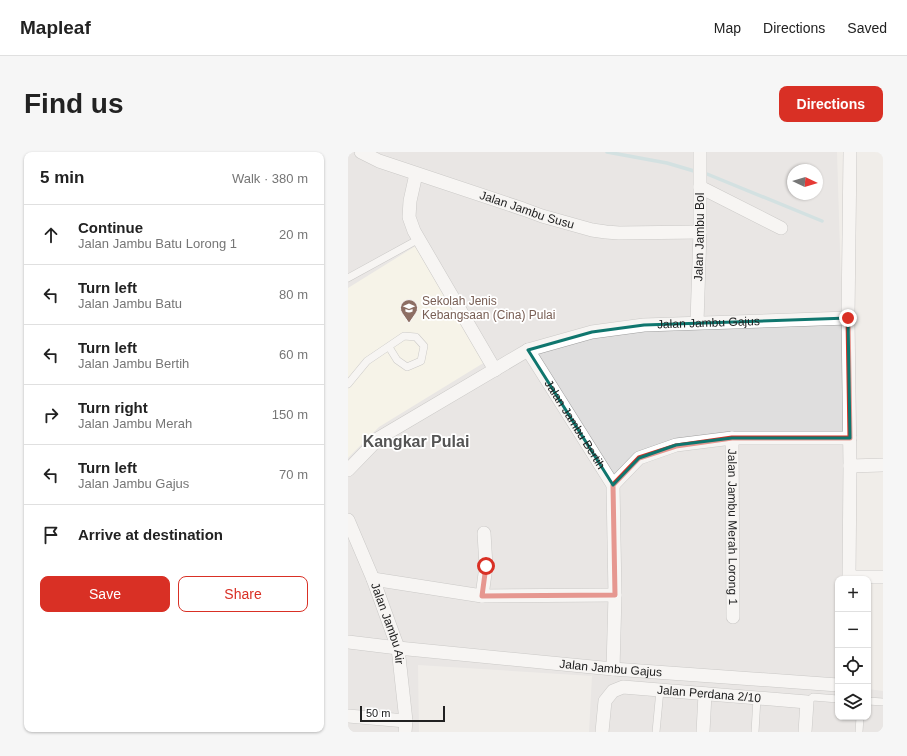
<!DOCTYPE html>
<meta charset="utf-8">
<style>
:root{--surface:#fff;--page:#f6f6f6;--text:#222;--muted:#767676;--line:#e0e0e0;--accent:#d93025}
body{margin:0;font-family:Arial,sans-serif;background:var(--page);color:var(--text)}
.controls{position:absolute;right:12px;bottom:12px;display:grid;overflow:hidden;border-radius:8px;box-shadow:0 1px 3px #0004}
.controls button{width:36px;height:36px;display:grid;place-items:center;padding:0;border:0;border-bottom:1px solid var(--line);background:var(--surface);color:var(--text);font:20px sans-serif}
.compass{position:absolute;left:439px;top:12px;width:36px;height:36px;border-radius:50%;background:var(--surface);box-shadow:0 1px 3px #0004;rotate:94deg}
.scale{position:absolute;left:12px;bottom:10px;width:85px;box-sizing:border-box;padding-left:4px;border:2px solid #212121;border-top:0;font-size:11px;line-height:14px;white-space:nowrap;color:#212121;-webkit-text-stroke:3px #fff;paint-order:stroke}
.stop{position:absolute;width:12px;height:12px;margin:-9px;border:3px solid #d93025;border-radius:50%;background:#fff}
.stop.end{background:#d93025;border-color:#fff;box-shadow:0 1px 4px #0008}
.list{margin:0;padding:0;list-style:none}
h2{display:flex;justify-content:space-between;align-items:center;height:52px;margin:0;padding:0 16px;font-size:17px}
h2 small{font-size:13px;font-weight:400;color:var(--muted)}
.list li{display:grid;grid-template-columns:26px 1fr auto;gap:12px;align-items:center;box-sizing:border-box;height:60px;padding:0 16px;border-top:1px solid var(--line)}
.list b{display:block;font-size:15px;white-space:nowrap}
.list p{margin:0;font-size:13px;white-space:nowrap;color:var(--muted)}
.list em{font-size:13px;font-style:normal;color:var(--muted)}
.actions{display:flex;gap:8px;padding:12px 16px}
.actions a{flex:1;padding:9px 0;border:1px solid var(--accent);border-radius:8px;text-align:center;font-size:14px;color:var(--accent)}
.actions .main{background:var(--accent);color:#fff}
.icon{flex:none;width:22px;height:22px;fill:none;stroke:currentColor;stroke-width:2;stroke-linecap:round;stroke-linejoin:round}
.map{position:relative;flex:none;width:535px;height:580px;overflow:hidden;border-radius:8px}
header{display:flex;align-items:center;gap:24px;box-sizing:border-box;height:56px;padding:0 20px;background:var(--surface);border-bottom:1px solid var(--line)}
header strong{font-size:19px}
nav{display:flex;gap:22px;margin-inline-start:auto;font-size:14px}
.intro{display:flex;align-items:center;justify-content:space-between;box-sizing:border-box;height:96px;padding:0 24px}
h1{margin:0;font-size:28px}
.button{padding:10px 18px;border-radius:8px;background:var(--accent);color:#fff;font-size:14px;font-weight:700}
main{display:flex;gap:24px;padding:0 24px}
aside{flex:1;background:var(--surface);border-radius:8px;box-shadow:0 1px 3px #0004}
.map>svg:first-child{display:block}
.residential{fill:#dfdede;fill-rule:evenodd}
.education{fill:#fcfae6}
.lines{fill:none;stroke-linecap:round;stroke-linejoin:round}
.stream{stroke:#afd2d8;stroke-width:3.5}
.lane-casing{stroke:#9e9e9e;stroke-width:8}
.street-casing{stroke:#9e9e9e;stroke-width:14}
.lane{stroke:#fff;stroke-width:7}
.street{stroke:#fff;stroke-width:13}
.route{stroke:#d93025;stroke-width:5}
.marked{fill:none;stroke:#0f766e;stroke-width:3;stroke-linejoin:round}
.labels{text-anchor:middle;stroke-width:3.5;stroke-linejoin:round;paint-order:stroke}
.street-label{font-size:12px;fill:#212121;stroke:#fff}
.education-label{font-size:12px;fill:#785e54;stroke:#fff;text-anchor:start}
.district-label{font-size:16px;font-weight:bold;fill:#545454;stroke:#fff}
</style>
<header>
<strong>Mapleaf</strong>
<nav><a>Map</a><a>Directions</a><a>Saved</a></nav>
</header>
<div class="intro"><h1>Find us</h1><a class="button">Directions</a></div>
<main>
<aside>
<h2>5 min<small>Walk · 380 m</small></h2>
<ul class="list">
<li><svg class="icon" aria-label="ahead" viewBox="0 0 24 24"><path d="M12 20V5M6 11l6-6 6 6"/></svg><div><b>Continue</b><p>Jalan Jambu Batu Lorong 1</p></div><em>20 m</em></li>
<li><svg class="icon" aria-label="left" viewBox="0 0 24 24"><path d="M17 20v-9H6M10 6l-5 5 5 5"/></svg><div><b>Turn left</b><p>Jalan Jambu Batu</p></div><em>80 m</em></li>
<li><svg class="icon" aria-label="left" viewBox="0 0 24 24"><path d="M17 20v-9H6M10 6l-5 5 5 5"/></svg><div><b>Turn left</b><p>Jalan Jambu Bertih</p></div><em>60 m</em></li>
<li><svg class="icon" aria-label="right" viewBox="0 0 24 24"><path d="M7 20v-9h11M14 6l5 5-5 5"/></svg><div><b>Turn right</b><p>Jalan Jambu Merah</p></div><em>150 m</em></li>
<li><svg class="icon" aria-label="left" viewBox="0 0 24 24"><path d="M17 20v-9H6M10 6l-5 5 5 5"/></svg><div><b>Turn left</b><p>Jalan Jambu Gajus</p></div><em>70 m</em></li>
<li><svg class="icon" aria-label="arrive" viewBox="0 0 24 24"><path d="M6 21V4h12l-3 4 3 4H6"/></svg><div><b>Arrive at destination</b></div></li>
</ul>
<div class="actions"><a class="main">Save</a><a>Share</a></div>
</aside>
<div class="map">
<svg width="535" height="580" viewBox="0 0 535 580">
<rect width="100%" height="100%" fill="#f0ede9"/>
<path class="residential" d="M 0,0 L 489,0 L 502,427 L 490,427 L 490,565 L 520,565 L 520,537 L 535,539 L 535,580 L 241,580 L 244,524 L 70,513 L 71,580 L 0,580 ZM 445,18 L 469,18 L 469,42 L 445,42 Z"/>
<polygon class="education" points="74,90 142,207 31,275 0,306 0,136"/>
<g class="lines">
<g class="stream">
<polyline points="259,0 319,11 346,19"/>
<polyline points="359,22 474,69"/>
</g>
<g class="lane-casing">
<g id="lane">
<polyline points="0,126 71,87"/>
<polyline points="0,232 19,209 56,184 68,185 76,194 73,209 59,215 49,208 41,195"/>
<polyline points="520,549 535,550"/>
<polyline points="459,550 465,545 490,547"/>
<polyline points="308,580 312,538"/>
<polyline points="407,580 409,546"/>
<polyline points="511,580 512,565"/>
</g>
</g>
<g class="street-casing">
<g id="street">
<path id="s1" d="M 13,0 L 31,9 L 175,57 L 194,64 L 244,78 L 258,80 L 271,81 L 352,80"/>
<polyline points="68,22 62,49 61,65 66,79 147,218"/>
<polyline points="352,35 433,76"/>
<path id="s2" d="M 349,170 L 352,80 L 352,0"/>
<path id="s3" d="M 180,198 L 265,333 L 267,443 L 265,517"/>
<path id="s4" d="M 384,286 L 385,465"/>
<polyline points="502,314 535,313"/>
<path id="s5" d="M 0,318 L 31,286 L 180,198 L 244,180 L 296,173 L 500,166"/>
<polyline points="265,333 291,306 328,293 384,286 502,286"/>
<path id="s6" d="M 0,368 L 25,427 L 50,496 L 58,569 L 57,580"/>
<polyline points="501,425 535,425"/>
<polyline points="25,427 134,444 267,443"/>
<polyline points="501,427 502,314 500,166 502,0"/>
<polyline points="134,444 138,414 136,381"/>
<path id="s7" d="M 0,490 L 50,496 L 265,517 L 490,533"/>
<polyline points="0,564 58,569"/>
<path id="s8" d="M 254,580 L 257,549 L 265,539 L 275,535 L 459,550 L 457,580"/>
<polyline points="355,580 357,542"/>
</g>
</g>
<use href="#lane" class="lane"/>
<use href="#street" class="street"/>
</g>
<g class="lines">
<polyline class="route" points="138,414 134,444 267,443 265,333 291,306 328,294 384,286 502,286 500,166"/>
</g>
<path d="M0 0H535V580H0ZM 500,166 L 502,286 L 384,286 L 328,293 L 291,306 L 265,333 L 180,198 L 244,180 L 296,173 Z" fill="#f0ede9" fill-opacity=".55" fill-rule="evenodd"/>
<path class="marked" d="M 500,166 L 502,286 L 384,286 L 328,293 L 291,306 L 265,333 L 180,198 L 244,180 L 296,173 Z"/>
<defs>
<g id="school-pin" transform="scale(0.9)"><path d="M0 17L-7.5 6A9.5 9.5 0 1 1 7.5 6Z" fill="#8d6e63" stroke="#fff"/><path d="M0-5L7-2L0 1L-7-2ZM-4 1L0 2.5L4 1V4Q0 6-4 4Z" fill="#fff"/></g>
</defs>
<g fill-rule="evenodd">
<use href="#school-pin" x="61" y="156"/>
</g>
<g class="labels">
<g class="street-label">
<text dy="4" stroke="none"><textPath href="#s1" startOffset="176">Jalan Jambu Susu</textPath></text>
<text dy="4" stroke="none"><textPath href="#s2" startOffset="85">Jalan Jambu Bol</textPath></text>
<text dy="4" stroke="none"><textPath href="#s5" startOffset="401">Jalan Jambu Gajus</textPath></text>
<text dy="4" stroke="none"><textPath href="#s3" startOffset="88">Jalan Jambu Bertih</textPath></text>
<text dy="4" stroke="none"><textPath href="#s4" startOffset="89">Jalan Jambu Merah Lorong 1</textPath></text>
<text dy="4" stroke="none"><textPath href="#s6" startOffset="111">Jalan Jambu Air</textPath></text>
<text dy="4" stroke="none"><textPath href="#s7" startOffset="264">Jalan Jambu Gajus</textPath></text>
<text dy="4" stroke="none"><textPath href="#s8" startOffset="141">Jalan Perdana 2/10</textPath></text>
</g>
<g class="education-label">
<text x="74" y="153">Sekolah Jenis<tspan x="74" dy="14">Kebangsaan (Cina) Pulai</tspan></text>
</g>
<g class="district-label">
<text x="68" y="295">Kangkar Pulai</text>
</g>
</g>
</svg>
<div class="controls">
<button>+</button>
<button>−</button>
<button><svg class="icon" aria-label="locate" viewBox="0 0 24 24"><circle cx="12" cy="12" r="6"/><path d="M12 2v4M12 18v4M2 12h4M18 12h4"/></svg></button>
<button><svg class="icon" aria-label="layers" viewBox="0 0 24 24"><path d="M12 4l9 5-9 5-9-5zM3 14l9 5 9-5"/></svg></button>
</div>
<svg class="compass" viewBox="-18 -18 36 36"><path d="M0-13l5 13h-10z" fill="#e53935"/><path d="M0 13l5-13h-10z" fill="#767676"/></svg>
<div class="scale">50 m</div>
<div class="stop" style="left:138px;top:414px"></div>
<div class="stop end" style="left:500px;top:166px"></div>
</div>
</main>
